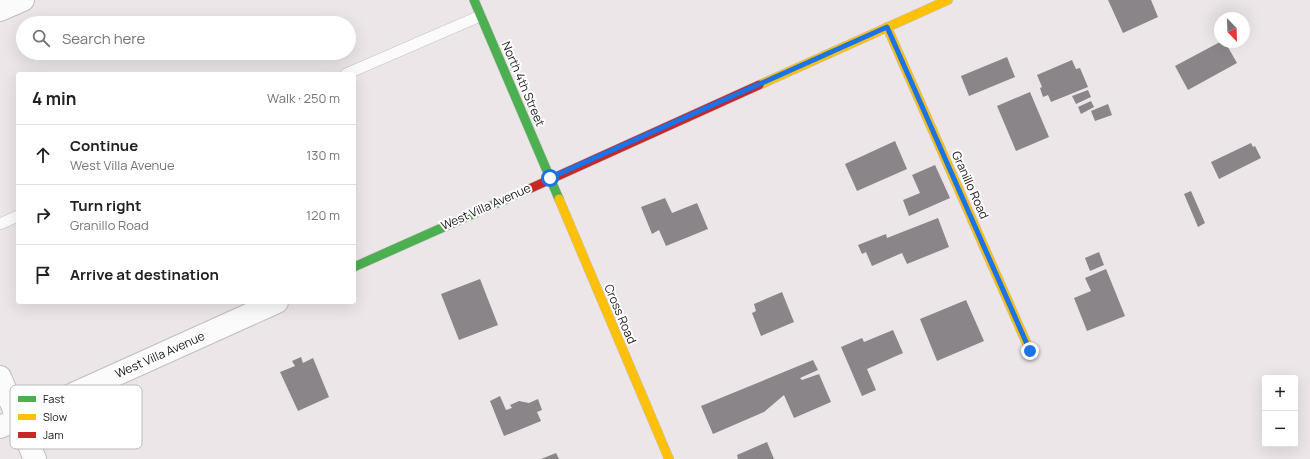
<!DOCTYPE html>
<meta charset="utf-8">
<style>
:root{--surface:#fff;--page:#f2f2f2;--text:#202124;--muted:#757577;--line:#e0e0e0}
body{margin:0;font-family:Manrope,sans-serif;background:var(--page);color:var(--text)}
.controls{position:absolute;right:12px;bottom:12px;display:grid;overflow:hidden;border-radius:4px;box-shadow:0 4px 16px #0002}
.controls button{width:36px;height:36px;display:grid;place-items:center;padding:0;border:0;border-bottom:1px solid var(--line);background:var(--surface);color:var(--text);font:20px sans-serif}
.compass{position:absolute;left:1214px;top:12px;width:36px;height:36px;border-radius:50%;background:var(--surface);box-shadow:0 4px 16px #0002;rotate:157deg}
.stop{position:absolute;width:12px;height:12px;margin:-9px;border:3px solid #1a73e8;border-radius:50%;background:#fff}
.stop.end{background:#1a73e8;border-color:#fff;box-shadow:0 1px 4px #0008}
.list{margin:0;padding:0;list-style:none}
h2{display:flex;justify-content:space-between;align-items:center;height:52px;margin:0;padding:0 16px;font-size:17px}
h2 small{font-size:13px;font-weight:400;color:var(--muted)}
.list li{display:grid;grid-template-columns:26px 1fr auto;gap:12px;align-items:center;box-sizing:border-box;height:60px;padding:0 16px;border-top:1px solid var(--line)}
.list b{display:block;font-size:15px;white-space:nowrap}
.list p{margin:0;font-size:13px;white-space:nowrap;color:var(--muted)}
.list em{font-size:13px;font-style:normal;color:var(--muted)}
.icon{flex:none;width:22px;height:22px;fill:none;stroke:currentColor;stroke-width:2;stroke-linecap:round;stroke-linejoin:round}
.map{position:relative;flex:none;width:1310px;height:459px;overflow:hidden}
.search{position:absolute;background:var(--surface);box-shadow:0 4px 16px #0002;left:16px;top:16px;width:340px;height:44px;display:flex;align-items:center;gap:10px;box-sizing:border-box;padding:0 14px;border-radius:22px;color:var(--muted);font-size:15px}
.panel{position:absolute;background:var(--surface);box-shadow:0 4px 16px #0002;left:16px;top:72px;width:340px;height:232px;border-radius:4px}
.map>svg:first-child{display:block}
.building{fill:#8a8588}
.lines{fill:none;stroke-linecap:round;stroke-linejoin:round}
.lane-casing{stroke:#c4bfc2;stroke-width:12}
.street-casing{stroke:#c4bfc2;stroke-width:24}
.fast-casing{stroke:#c4bfc2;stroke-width:10}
.slow-casing{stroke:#c4bfc2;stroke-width:10}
.jam-casing{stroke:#c4bfc2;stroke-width:10}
.lane{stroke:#fcfbfc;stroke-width:11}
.street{stroke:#fcfbfc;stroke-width:22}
.fast{stroke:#4caf50;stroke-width:9}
.slow{stroke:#ffc107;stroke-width:9}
.jam{stroke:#c62828;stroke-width:9}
.route{stroke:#1a73e8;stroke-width:5}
.labels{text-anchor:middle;stroke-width:4;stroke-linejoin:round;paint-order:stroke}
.street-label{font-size:12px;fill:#1b1719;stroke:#fff}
.key{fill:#fff;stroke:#bbb9ba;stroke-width:1}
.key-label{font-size:11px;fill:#1b1719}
</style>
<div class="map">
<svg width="1310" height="459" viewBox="0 0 1310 459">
<rect width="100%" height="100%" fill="#ece6e9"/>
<g class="building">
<polygon points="1108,0 1151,0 1158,17 1123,33"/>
<polygon points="1220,42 1225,42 1237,63 1188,90 1175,66"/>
<polygon points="1007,57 1015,77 969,96 961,76"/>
<polygon points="1072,60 1076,69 1080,68 1088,87 1051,102 1048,95 1043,97 1040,88 1042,87 1037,75"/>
<polygon points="1088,90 1091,97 1076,104 1072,96"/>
<polygon points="1030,92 1049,137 1016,151 997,106"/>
<polygon points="1091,101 1094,107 1081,114 1078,107"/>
<polygon points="1108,104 1112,115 1095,121 1091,111"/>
<polygon points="895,141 907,169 857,191 845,164"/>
<polygon points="1251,143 1253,147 1255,146 1261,158 1219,179 1211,162"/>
<polygon points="935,165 950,198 909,216 903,200 920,193 912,175"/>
<polygon points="1191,191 1205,223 1198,227 1184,194"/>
<polygon points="665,198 672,213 697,203 708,229 666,246 659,230 652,234 641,207"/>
<polygon points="938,218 949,247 907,264 902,253 872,266 866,252 862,254 858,245 886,234 887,238"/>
<polygon points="1099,252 1104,265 1090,271 1085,258"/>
<polygon points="1106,269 1125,316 1087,331 1074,298 1091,291 1085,278"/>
<polygon points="480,279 498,325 459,340 441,294"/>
<polygon points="782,292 794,322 761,336 752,313 756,311 754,304"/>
<polygon points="966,300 984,341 937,361 920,319"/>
<polygon points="893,330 903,353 867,369 876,390 862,396 841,347 862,338 864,342"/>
<polygon points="301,357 303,363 313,358 329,397 298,411 280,372 295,366 292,361"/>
<polygon points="813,360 818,370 800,378 802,380 819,374 831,402 794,418 784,395 764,412 713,434 701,406"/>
<polygon points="500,396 506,410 512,408 510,405 519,401 529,403 538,399 542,410 537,412 541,421 504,436 490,401"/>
<polygon points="767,442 774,459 738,459 737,455"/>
<polygon points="556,453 559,459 541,459"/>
</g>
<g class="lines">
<g class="lane-casing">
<g id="lane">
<polyline points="346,74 480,16"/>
<polyline points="0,224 18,216"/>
</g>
</g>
<g class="street-casing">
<g id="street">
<polyline points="0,10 23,0"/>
<polyline points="0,377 35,459"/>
<polyline points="0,427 277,302"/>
</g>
</g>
<g class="fast-casing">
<g id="fast">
<polyline points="474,0 559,199"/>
<polyline points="354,267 529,189"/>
</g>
</g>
<g class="slow-casing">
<g id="slow">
<polyline points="887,27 1030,351"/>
<polyline points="759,85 948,0"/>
<polyline points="559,199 669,459"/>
</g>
</g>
<g class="jam-casing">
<polyline id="jam" points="529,189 759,85"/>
</g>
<use href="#lane" class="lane"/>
<use href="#street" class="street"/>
<use href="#fast" class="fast"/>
<use href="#slow" class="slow"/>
<use href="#jam" class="jam"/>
</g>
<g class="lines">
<polyline class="route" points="550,178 887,27 1030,351"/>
</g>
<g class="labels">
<g class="street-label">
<text transform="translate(523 84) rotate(67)" y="4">North 4th Street</text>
<text transform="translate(970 185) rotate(66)" y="4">Granillo Road</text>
<text transform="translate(486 207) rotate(-24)" y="4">West Villa Avenue</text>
<text transform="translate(620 314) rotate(67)" y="4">Cross Road</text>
<text transform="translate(160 355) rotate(-24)" y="4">West Villa Avenue</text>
</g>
</g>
<rect x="10" y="385" width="132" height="64" rx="6" class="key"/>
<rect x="18" y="396" width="18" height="6" fill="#4caf50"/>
<rect x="18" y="414" width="18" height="6" fill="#ffc107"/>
<rect x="18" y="432" width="18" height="6" fill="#c62828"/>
<g class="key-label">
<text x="43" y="403">Fast</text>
<text x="43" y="421">Slow</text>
<text x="43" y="439">Jam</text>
</g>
</svg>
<div class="controls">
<button>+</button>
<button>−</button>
</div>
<svg class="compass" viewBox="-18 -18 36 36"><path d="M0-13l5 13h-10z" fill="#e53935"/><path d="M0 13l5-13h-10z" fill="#757577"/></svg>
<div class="stop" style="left:550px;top:178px"></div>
<div class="stop end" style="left:1030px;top:351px"></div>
<div class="search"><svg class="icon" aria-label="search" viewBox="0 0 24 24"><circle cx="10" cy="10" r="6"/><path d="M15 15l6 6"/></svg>Search here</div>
<section class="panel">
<h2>4 min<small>Walk · 250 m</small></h2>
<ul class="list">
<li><svg class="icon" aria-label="ahead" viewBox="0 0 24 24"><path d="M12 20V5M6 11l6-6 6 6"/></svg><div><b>Continue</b><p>West Villa Avenue</p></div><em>130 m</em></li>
<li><svg class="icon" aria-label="right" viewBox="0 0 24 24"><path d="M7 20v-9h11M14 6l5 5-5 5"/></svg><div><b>Turn right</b><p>Granillo Road</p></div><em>120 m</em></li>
<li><svg class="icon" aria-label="arrive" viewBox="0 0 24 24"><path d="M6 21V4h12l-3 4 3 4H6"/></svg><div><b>Arrive at destination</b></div></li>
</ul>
</section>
</div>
